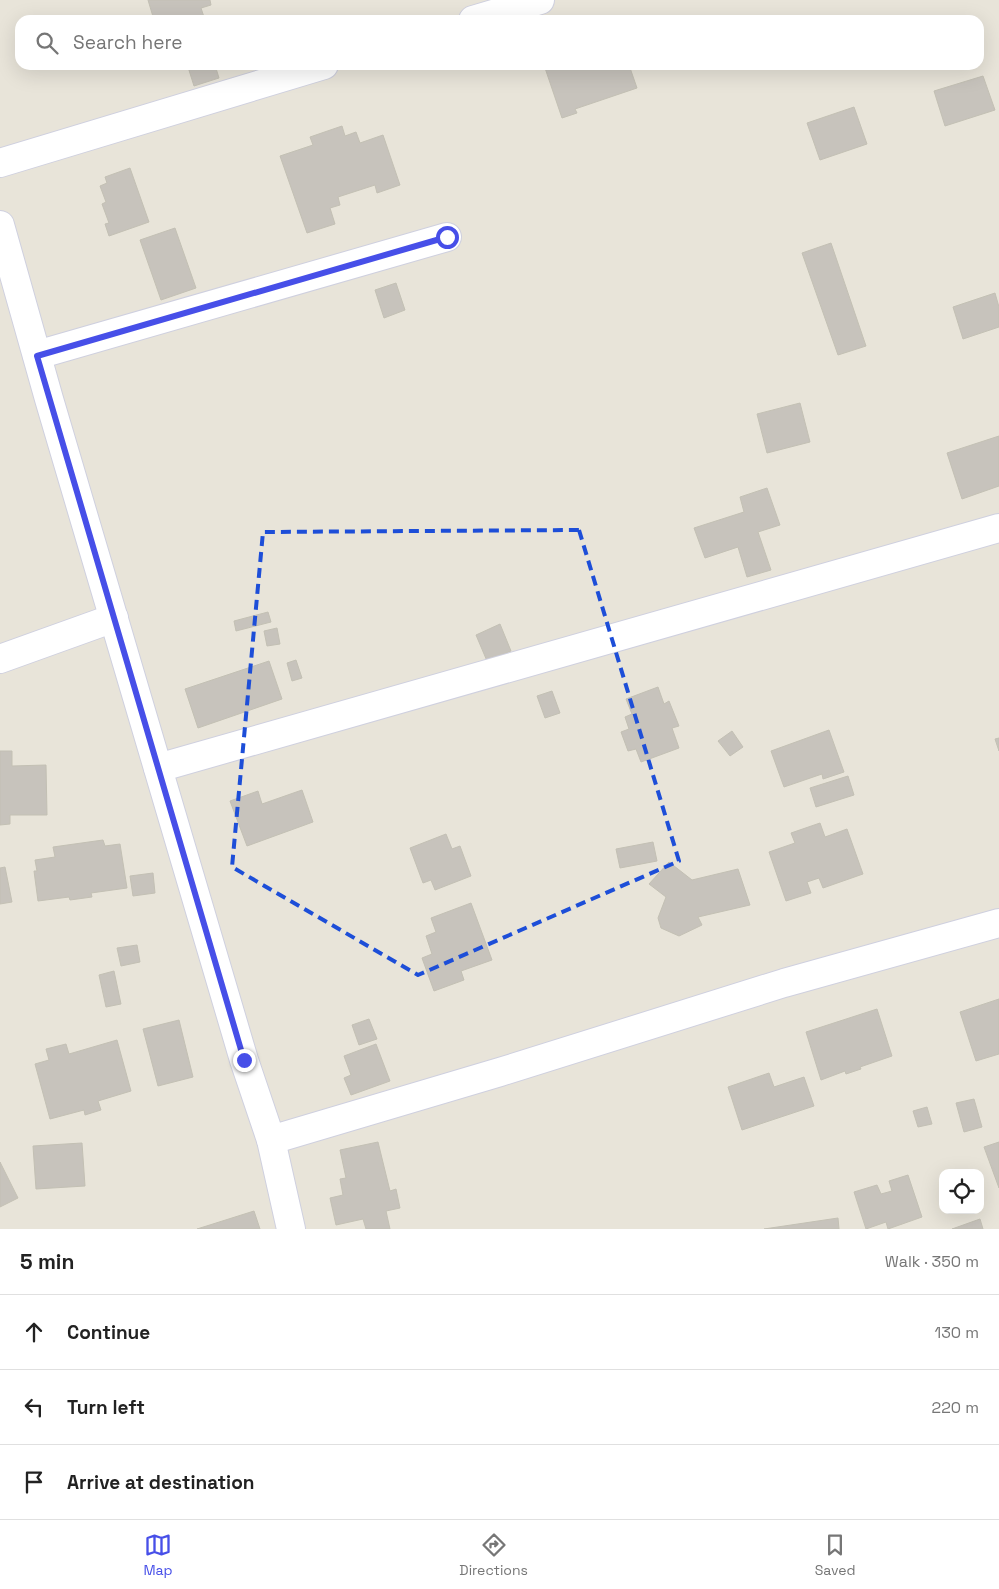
<!DOCTYPE html>
<meta charset="utf-8">
<style>
:root{--surface:#fff;--page:#f6f6f6;--text:#222;--muted:#767676;--line:#e0e0e0;--accent:#474fe8}
body{margin:0;font-family:"Space Grotesk",sans-serif;background:var(--page);color:var(--text)}
.controls{position:absolute;right:15px;bottom:15px;display:grid;overflow:hidden;border-radius:10px;box-shadow:0 5px 20px #0002}
.controls button{width:45px;height:45px;display:grid;place-items:center;padding:0;border:0;border-bottom:1px solid var(--line);background:var(--surface);color:var(--text);font:25px sans-serif}
.stop{position:absolute;width:15px;height:15px;margin:-11px;border:4px solid #474fe8;border-radius:50%;background:#fff}
.stop.end{background:#474fe8;border-color:#fff;box-shadow:0 1px 5px #0008}
.list{margin:0;padding:0;list-style:none}
h2{display:flex;justify-content:space-between;align-items:center;height:65px;margin:0;padding:0 20px;font-size:21px}
h2 small{font-size:16px;font-weight:400;color:var(--muted)}
.list li{display:grid;grid-template-columns:32px 1fr auto;gap:15px;align-items:center;box-sizing:border-box;height:75px;padding:0 20px;border-top:1px solid var(--line)}
.list b{display:block;font-size:19px;white-space:nowrap}
.list em{font-size:16px;font-style:normal;color:var(--muted)}
.icon{flex:none;width:28px;height:28px;fill:none;stroke:currentColor;stroke-width:2;stroke-linecap:round;stroke-linejoin:round}
.map{position:relative;flex:none;width:999px;height:1229px;overflow:hidden}
.search{position:absolute;background:var(--surface);box-shadow:0 5px 20px #0002;left:15px;right:15px;top:15px;height:55px;display:flex;align-items:center;gap:12px;box-sizing:border-box;padding:0 18px;border-radius:15px;color:var(--muted);font-size:19px}
.sheet{height:290px;background:var(--surface)}
nav{display:flex;justify-content:space-around;align-items:center;box-sizing:border-box;height:70px;border-top:1px solid var(--line);background:var(--surface);font-size:14px;color:var(--muted)}
nav a{display:grid;justify-items:center;gap:2px}
nav .on{color:var(--accent)}
.map>svg:first-child{display:block}
.building{fill:#c7c3bc;stroke:#c3c0b4}
.lines{fill:none;stroke-linecap:round;stroke-linejoin:round}
.minor-casing{stroke:#cfd0df;stroke-width:30}
.minor{stroke:#fff;stroke-width:28}
.route{stroke:#474fe8;stroke-width:6}
.marked{fill:none;stroke:#1d4ed8;stroke-width:4;stroke-dasharray:10 6;stroke-linejoin:round}
</style>
<div class="map">
<svg width="999" height="1229" viewBox="0 0 999 1229">
<rect width="100%" height="100%" fill="#e8e4d9"/>
<g class="building">
<polygon points="148,0 210,0 211,5 201,8 205,20 154,20"/>
<polygon points="195,65 215,65 219,78 194,86 188,67"/>
<polygon points="544,65 613,65 614,69 629,65 637,88 575,109 577,113 562,118"/>
<polygon points="983,76 995,110 945,126 934,91"/>
<polygon points="854,107 867,144 820,160 807,123"/>
<polygon points="342,126 345,136 356,132 360,143 383,135 400,185 377,193 375,185 338,197 340,205 330,208 335,224 307,233 280,156 313,145 310,137"/>
<polygon points="130,168 149,222 109,236 105,224 109,223 102,204 106,202 100,186 107,183 105,177"/>
<polygon points="175,228 196,288 161,300 140,240"/>
<polygon points="831,243 866,346 838,355 802,253"/>
<polygon points="396,283 405,310 384,318 375,290"/>
<polygon points="995,293 999,307 999,327 963,339 953,307"/>
<polygon points="800,403 810,442 767,453 757,414"/>
<polygon points="999,436 999,486 962,499 947,453"/>
<polygon points="767,488 780,525 758,532 771,570 747,577 738,547 705,558 694,528 744,512 740,497"/>
<polygon points="268,612 271,622 236,631 234,621"/>
<polygon points="500,624 511,651 487,661 476,635"/>
<polygon points="277,628 280,644 267,646 264,631"/>
<polygon points="296,660 302,678 292,681 287,663"/>
<polygon points="269,661 282,699 198,728 185,689"/>
<polygon points="658,687 664,704 669,701 679,726 672,728 679,748 641,762 636,749 628,751 621,732 629,729 625,717 632,714 626,699"/>
<polygon points="552,691 560,713 545,718 537,696"/>
<polygon points="829,730 844,772 823,779 822,774 784,787 771,751"/>
<polygon points="732,731 743,747 730,756 718,741"/>
<polygon points="999,738 999,751 995,739"/>
<polygon points="0,751 12,751 12,766 46,765 47,815 10,815 10,824 0,825"/>
<polygon points="848,776 854,795 816,807 810,788"/>
<polygon points="302,790 313,822 247,846 230,801 258,791 262,804"/>
<polygon points="820,823 825,837 847,829 863,874 823,888 819,878 807,882 811,893 786,901 769,852 795,843 791,833"/>
<polygon points="446,834 452,849 460,846 471,876 435,890 431,880 423,883 410,848"/>
<polygon points="103,840 105,846 120,844 127,888 91,893 92,897 70,900 69,897 38,901 34,871 37,871 35,860 55,857 53,847"/>
<polygon points="653,842 657,861 620,868 616,849"/>
<polygon points="669,862 692,880 738,869 750,905 698,917 702,925 679,936 661,928 658,918 666,897 649,884"/>
<polygon points="5,867 12,902 0,904 0,868"/>
<polygon points="153,873 155,893 133,896 130,876"/>
<polygon points="471,903 492,960 461,971 464,980 434,991 422,958 432,954 426,936 436,932 431,918"/>
<polygon points="137,945 140,962 121,966 117,948"/>
<polygon points="114,971 121,1004 106,1007 99,975"/>
<polygon points="999,999 999,1054 976,1061 960,1012"/>
<polygon points="877,1009 892,1056 860,1067 861,1069 846,1074 845,1071 821,1080 806,1032"/>
<polygon points="369,1019 377,1039 359,1045 352,1025"/>
<polygon points="179,1020 193,1077 158,1086 143,1029"/>
<polygon points="117,1040 131,1091 98,1101 101,1110 85,1115 84,1110 50,1119 35,1064 49,1060 46,1049 66,1044 69,1054"/>
<polygon points="376,1044 390,1081 351,1095 344,1078 351,1075 344,1056"/>
<polygon points="769,1073 774,1087 804,1077 814,1106 742,1130 728,1087"/>
<polygon points="974,1099 982,1127 964,1132 956,1103"/>
<polygon points="927,1107 932,1124 918,1127 913,1111"/>
<polygon points="378,1142 390,1191 396,1189 400,1208 386,1211 390,1229 366,1229 363,1219 336,1225 330,1198 343,1195 340,1179 346,1178 340,1150"/>
<polygon points="999,1142 999,1188 984,1147"/>
<polygon points="82,1143 85,1186 36,1189 33,1146"/>
<polygon points="0,1162 18,1198 0,1207"/>
<polygon points="908,1175 922,1217 888,1229 886,1222 866,1229 854,1192 877,1185 881,1194 892,1191 889,1181"/>
<polygon points="254,1211 260,1229 197,1229"/>
<polygon points="838,1218 839,1229 764,1229"/>
<polygon points="980,1219 983,1229 952,1229"/>
</g>
<g class="lines">
<g class="minor-casing">
<g id="minor">
<polyline points="473,20 540,0"/>
<polyline points="0,163 324,65"/>
<polyline points="0,225 49,399 244,1060 271,1140 291,1229"/>
<polyline points="37,355 447,237"/>
<polyline points="0,659 114,618"/>
<polyline points="158,768 999,528"/>
<polyline points="271,1140 500,1072 784,983 999,923"/>
</g>
</g>
<use href="#minor" class="minor"/>
</g>
<g class="lines">
<polyline class="route" points="244,1060 37,356 447,237"/>
</g>
<path class="marked" d="M 579,530 L 679,861 L 418,975 L 232,867 L 263,532 Z"/>
</svg>
<div class="controls">
<button><svg class="icon" aria-label="locate" viewBox="0 0 24 24"><circle cx="12" cy="12" r="6"/><path d="M12 2v4M12 18v4M2 12h4M18 12h4"/></svg></button>
</div>
<div class="stop" style="left:447px;top:237px"></div>
<div class="stop end" style="left:244px;top:1060px"></div>
<div class="search"><svg class="icon" aria-label="search" viewBox="0 0 24 24"><circle cx="10" cy="10" r="6"/><path d="M15 15l6 6"/></svg>Search here</div>
</div>
<section class="sheet">
<h2>5 min<small>Walk · 350 m</small></h2>
<ul class="list">
<li><svg class="icon" aria-label="ahead" viewBox="0 0 24 24"><path d="M12 20V5M6 11l6-6 6 6"/></svg><div><b>Continue</b></div><em>130 m</em></li>
<li><svg class="icon" aria-label="left" viewBox="0 0 24 24"><path d="M17 20v-9H6M10 6l-5 5 5 5"/></svg><div><b>Turn left</b></div><em>220 m</em></li>
<li><svg class="icon" aria-label="arrive" viewBox="0 0 24 24"><path d="M6 21V4h12l-3 4 3 4H6"/></svg><div><b>Arrive at destination</b></div></li>
</ul>
</section>
<nav>
<a class="on"><svg class="icon" aria-label="map" viewBox="0 0 24 24"><path d="M3 6l6-2 6 2 6-2v14l-6 2-6-2-6 2zM9 4v14M15 6v14"/></svg>Map</a>
<a><svg class="icon" aria-label="directions" viewBox="0 0 24 24"><path d="M12 3l9 9-9 9-9-9zM9 14v-3h6M13 9l2 2-2 2"/></svg>Directions</a>
<a><svg class="icon" aria-label="saved" viewBox="0 0 24 24"><path d="M7 4h10v16l-5-4-5 4z"/></svg>Saved</a>
</nav>
